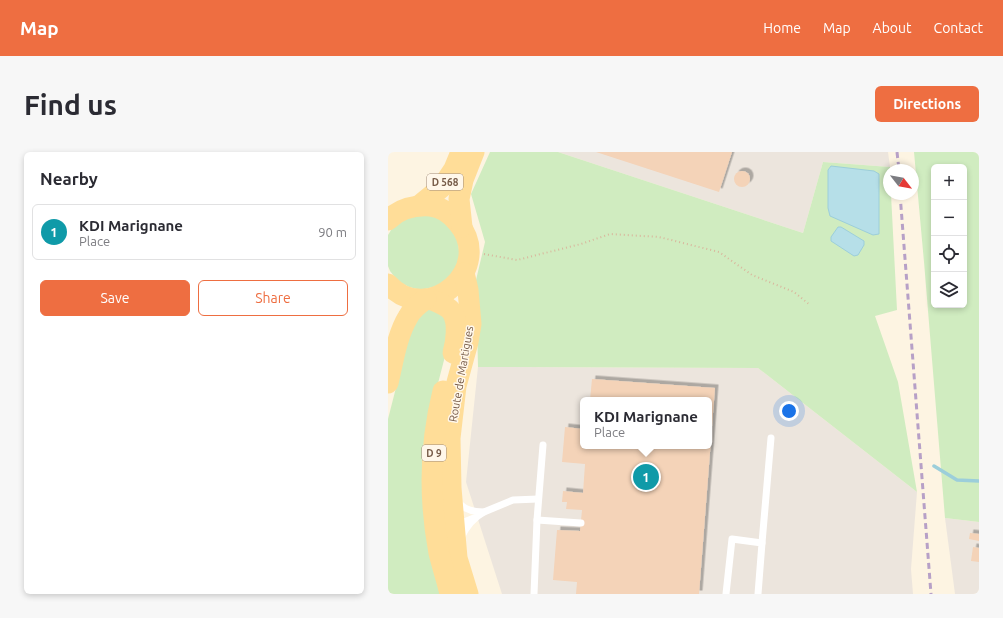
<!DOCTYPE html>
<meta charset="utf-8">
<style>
:root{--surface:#fff;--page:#f7f7f7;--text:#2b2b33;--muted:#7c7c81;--line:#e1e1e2;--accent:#ee6e41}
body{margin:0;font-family:Ubuntu,sans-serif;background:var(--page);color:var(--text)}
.controls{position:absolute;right:12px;top:12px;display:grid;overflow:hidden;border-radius:6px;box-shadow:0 2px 6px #0003}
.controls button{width:36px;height:36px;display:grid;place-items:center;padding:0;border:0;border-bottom:1px solid var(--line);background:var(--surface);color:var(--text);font:20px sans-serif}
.compass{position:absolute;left:495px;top:12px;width:36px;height:36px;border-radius:50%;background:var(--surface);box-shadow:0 2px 6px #0003;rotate:121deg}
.you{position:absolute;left:401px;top:259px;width:14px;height:14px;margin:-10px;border:3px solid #fff;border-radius:50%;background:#1a73e8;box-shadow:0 0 0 6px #1a73e833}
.badge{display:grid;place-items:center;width:26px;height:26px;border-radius:50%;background:var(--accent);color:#fff;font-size:13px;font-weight:700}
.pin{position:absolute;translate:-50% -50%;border:2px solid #fff;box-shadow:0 1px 4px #0006}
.popup{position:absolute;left:192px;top:245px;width:132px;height:52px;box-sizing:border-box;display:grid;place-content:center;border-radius:6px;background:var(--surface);filter:drop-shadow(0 1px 3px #0005);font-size:13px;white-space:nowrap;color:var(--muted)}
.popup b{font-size:15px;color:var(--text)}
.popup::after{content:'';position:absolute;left:50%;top:100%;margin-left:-8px;border:8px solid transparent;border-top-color:var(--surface)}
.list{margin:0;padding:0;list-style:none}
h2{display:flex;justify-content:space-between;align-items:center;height:52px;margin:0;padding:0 16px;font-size:17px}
h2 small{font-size:13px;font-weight:400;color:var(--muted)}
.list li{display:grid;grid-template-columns:26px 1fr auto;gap:12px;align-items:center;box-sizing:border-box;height:56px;margin:0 8px 8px;padding:0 8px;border:1px solid var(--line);border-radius:6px}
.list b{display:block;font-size:15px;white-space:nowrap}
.list p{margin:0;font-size:13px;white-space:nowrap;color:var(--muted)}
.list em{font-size:13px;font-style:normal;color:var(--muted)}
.actions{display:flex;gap:8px;padding:12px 16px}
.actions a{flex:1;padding:9px 0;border:1px solid var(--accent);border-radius:6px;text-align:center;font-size:14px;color:var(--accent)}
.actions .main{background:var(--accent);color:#fff}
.icon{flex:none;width:22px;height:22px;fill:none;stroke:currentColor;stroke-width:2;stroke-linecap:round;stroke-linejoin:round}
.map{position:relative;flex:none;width:591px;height:442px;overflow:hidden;border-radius:6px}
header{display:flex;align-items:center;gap:24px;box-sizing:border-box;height:56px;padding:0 20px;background:var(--accent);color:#fff}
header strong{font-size:19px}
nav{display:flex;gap:22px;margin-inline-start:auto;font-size:14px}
.intro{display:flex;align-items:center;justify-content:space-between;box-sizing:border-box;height:96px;padding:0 24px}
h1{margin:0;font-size:28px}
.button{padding:10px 18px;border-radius:6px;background:var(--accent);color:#fff;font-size:14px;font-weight:700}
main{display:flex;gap:24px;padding:0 24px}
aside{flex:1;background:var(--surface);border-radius:6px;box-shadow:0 2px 6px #0003}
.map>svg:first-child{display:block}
.industrial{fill:#ece5dd;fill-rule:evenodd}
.green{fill:#d0ecc0;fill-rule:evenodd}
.water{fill:#b6dfe8;stroke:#9cceda}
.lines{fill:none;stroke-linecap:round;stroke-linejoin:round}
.stream{stroke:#9cceda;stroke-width:3.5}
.building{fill:#f4d3b8;filter:url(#shadow)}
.path{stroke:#d9b69c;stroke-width:2;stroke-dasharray:1 3;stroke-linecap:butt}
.service{stroke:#fff;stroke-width:7}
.primary{stroke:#ffdd98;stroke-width:21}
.rail{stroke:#b7a0c7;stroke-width:3;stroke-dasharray:6 4;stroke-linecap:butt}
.labels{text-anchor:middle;stroke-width:3;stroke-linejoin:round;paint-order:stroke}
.shield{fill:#fff7ea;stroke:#9f8978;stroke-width:1}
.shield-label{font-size:10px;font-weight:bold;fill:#765a47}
.street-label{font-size:11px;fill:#765a47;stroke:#fff7ea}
</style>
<header>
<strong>Map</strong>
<nav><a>Home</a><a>Map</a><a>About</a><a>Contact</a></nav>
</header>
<div class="intro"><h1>Find us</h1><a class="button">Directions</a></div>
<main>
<aside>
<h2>Nearby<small></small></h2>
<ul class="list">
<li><span class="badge" style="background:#0f9aa8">1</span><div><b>KDI Marignane</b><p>Place</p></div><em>90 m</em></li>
</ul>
<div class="actions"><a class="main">Save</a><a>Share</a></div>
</aside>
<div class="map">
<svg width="591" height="442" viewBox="0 0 591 442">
<defs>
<filter id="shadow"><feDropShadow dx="3.5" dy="-3.5" stdDeviation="0" flood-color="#0004"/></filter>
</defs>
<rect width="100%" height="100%" fill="#fdf4e2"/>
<g class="industrial">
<polygon points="170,0 500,0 502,15 435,10 415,81"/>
<path d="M 90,215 L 370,216 L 529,340 L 523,417 L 525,442 L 114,442 L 78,330 ZM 195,248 L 321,248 L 321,294 L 195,294 Z"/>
<polygon points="557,366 591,370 591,442 567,442"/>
</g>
<g class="green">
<polygon points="102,0 170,0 415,81 435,10 502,15 501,42 503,42 509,158 487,164 510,230 529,340 370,216 90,215 88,128 97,90 83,42"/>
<path d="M 526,0 L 591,0 L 591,370 L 557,366 L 536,110 ZM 546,15 L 576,15 L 576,153 L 546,153 Z"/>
<polygon points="46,61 68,76 73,112 57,132 33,138 21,135 10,129 2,119 0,114 0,83 8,70 20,63"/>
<polygon points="41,157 56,161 62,185 48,239 56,442 0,442 0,267 23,177 26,168"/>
</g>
<g class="water">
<polygon points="443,14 486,19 491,22 491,82 485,83 442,64 440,56 440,18"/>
<polygon points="450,75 453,75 476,89 476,93 470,103 466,104 443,89 443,85"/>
</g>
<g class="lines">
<polyline class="stream" points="546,314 569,328 591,329"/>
</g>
<g class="building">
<polygon points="208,0 344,0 331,40"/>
<circle cx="354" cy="27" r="8"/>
<polygon points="204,227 327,236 311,442 188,442 189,430 165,428 169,378 192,379 194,358 178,357 179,350 174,350 175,339 195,341 197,312 174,310 177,275 195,277 195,294 321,294 321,248 202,248"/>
<polygon points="582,381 591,382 591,389 581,387"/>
<polygon points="585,395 591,396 591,410 583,409"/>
</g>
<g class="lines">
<polyline class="path" points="96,102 129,108 193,92 222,82 271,85 331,100 364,123 406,140 422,153"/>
<g class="service">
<path d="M 69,349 C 76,358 85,360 96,360 C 85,366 78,375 73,386"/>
<polyline points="96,360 125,348 150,347"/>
<polyline points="67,368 76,370 86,366"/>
<polyline points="149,368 193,371"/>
<polyline points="374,391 383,286"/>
<polyline points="146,442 149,368 155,293"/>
<polyline points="338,442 344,387 374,391 370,442"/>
</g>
<g class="primary">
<polyline points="32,53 54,35 66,17 73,0"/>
<path d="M 0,68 C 11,57 26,53 42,54 C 53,55 63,62 70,71 C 108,116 40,176 0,132"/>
<polyline points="74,75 71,47 75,28 86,0"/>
<polyline points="76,121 80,138 83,172 80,190 68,234 62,286 63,336 69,406 80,442"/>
<path d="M 42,147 C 49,150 60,154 64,160 C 71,171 68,190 65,201"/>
<path d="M 0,231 C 5,210 9,183 20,165 C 24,157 31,152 38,147"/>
<path d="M 55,239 C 42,291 41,348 51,401 C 54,414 59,428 62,442"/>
</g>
<g class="rail">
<polyline points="509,0 511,18"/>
<polyline points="512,42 543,442"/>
</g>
</g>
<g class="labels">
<g class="shield">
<rect x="39" y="22" width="36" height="16" rx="3"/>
<rect x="34" y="293" width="24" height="16" rx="3"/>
</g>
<g class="shield-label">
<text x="57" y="34">D 568</text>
<text x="46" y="305">D 9</text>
</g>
<g class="street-label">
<text transform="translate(73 222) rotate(-80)" y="4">Route de Martigues</text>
</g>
</g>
</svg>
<div class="controls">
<button>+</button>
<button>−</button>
<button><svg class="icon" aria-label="locate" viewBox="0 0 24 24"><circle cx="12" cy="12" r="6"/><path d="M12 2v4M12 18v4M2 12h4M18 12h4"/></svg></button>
<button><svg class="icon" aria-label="layers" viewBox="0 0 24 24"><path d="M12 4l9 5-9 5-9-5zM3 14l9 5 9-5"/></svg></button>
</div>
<svg class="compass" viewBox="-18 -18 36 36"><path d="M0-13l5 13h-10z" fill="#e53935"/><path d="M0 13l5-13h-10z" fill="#7c7c81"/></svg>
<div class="you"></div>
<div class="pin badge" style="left:258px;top:325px;background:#0f9aa8">1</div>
<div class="popup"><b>KDI Marignane</b>Place</div>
</div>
</main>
